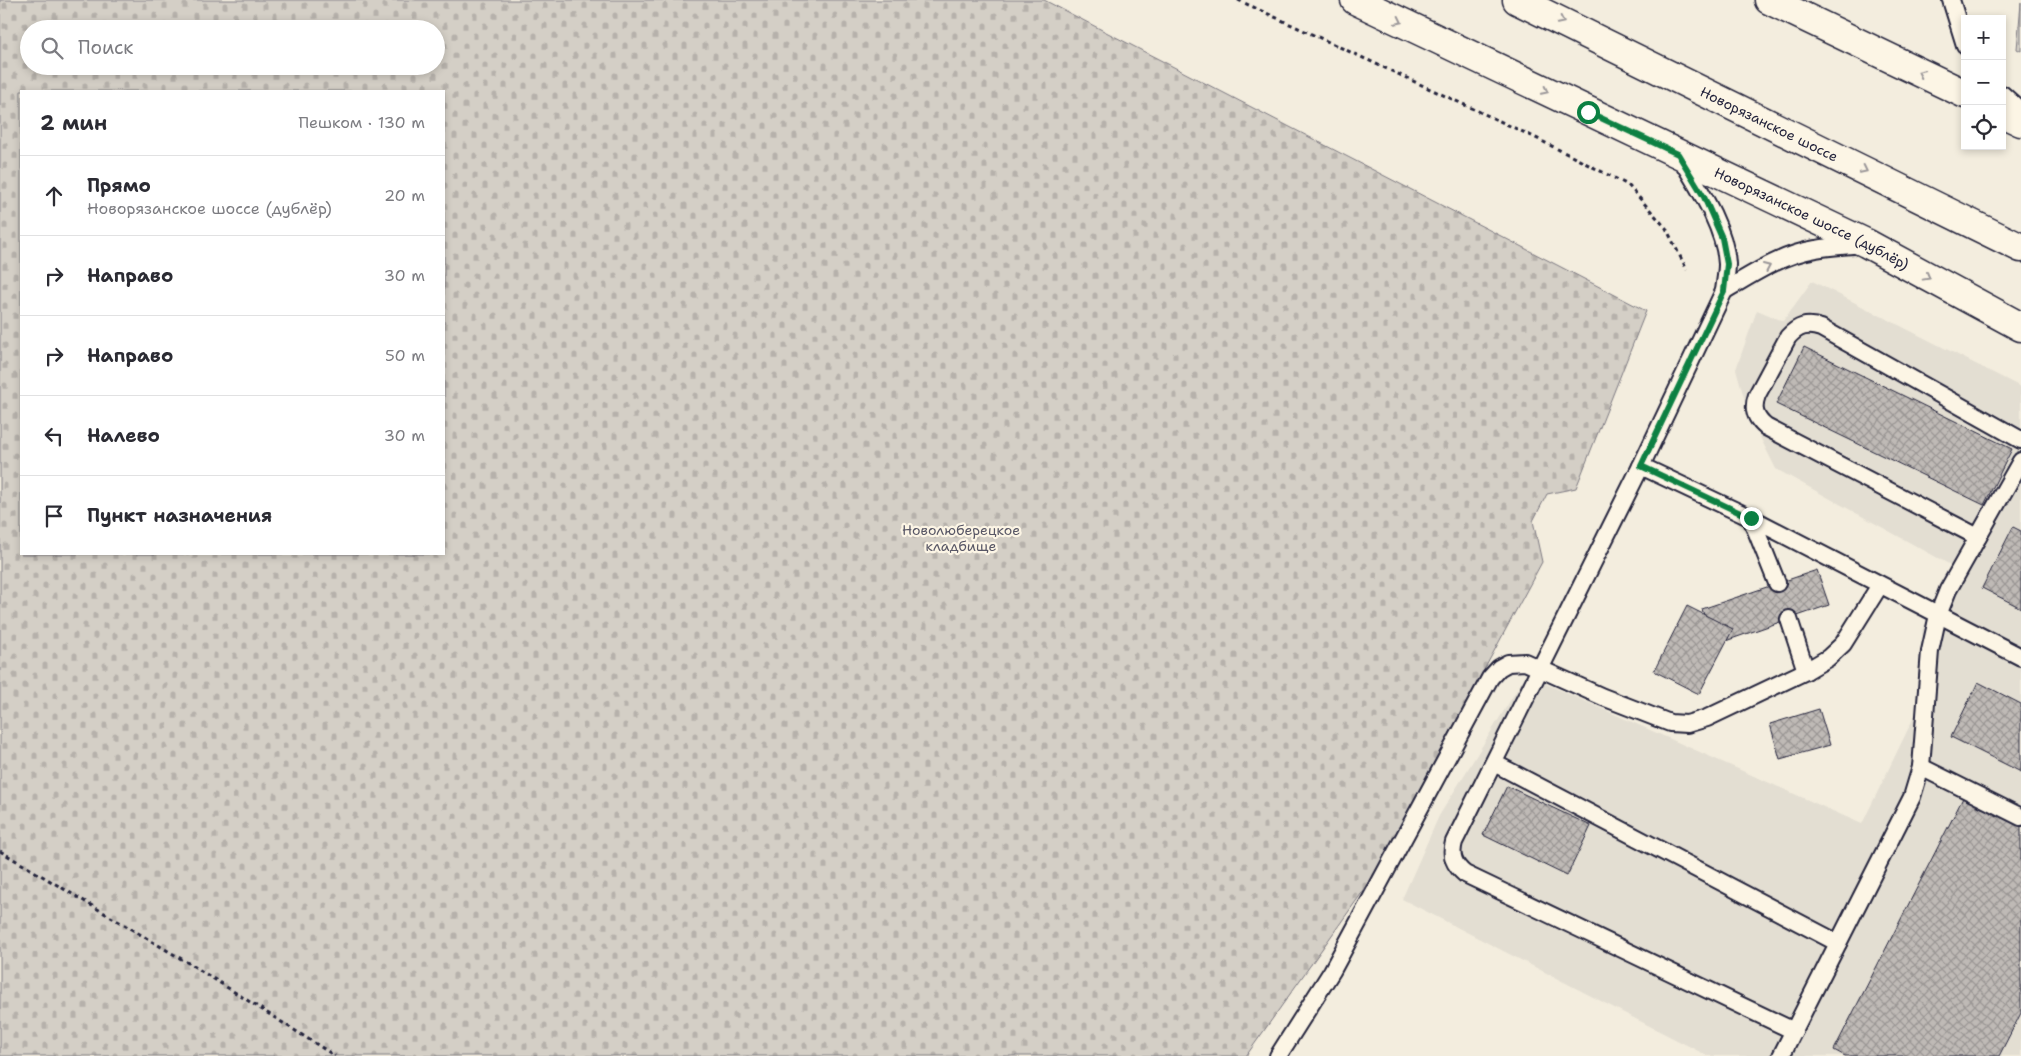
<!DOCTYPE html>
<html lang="ru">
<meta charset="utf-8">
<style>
:root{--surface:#fff;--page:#f7f7f7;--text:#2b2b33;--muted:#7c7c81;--line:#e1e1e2}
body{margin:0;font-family:"Shantell Sans",sans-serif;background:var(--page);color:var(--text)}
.controls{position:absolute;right:15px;top:15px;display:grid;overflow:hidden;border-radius:0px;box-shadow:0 2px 8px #0003}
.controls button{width:45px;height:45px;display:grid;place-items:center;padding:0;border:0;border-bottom:1px solid var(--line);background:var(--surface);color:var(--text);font:25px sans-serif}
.stop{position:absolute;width:15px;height:15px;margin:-11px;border:4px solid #0b8043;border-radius:50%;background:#fff}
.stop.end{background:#0b8043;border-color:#fff;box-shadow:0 1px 5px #0008}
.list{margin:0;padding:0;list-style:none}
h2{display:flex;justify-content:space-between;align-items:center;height:65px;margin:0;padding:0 20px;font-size:21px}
h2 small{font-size:16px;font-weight:400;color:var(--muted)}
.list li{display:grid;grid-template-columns:32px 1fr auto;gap:15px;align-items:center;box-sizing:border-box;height:80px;padding:0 20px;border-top:1px solid var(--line)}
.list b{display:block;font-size:19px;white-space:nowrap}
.list p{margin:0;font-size:16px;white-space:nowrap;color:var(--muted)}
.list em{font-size:16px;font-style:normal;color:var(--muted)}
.icon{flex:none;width:28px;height:28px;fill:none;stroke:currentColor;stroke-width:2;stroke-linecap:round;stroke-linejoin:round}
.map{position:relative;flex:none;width:2021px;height:1056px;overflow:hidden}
.search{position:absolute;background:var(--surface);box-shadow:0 2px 8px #0003;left:20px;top:20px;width:425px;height:55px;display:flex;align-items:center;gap:12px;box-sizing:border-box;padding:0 18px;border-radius:28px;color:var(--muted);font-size:19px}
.panel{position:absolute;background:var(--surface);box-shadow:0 2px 8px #0003;left:20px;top:90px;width:425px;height:465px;border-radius:0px}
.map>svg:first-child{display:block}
.built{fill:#e3ded2}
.green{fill:#d4cfc6;stroke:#7b7880}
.cemetery{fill:url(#cemetery-stones);stroke:#7b7880;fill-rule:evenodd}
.building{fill:url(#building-cross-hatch);stroke:#22223b}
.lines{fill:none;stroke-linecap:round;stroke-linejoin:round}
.lane-casing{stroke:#22223b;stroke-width:20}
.street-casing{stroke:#22223b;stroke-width:31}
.highway-casing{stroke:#22223b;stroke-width:31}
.path{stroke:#22223b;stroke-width:3;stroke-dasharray:4 4;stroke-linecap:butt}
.lane{stroke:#fcf5e5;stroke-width:16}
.street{stroke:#fcf5e5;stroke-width:28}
.highway{stroke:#fcf5e5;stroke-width:28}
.oneway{stroke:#9a9698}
.route{stroke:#0b8043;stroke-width:6}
.labels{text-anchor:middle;stroke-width:4.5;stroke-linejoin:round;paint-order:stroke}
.street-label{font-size:14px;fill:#22223b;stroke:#fcf5e5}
.park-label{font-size:14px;fill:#575665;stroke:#fcf5e5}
</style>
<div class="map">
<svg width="2021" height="1056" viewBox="0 0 2021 1056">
<defs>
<pattern id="cemetery-stones" width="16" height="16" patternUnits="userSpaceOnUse" patternTransform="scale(1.25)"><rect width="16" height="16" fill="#d4cfc6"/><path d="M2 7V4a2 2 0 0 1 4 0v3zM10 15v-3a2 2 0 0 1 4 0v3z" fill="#b6b1ab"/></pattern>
<pattern id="building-cross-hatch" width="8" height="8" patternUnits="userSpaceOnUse" patternTransform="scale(1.25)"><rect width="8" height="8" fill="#bfbab6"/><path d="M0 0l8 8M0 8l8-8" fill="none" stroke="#9b9795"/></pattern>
</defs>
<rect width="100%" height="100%" fill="#f3edde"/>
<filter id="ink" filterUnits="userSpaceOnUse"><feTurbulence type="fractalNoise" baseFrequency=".02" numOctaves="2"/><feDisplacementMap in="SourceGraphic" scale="10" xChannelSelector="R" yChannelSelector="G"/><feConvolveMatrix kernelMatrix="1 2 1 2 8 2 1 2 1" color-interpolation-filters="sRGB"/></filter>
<g filter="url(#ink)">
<polygon class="built" points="1812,281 2021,387 2021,1056 1708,1056 1402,899 1439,816 1526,675 1862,824 1928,688 1922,630 1956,568 1776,469 1749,415 1736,369 1757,310 1783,321"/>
<polygon class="green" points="2021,3 2021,51 2017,49"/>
<path class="cemetery" d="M 0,0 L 1044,0 L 1646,311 L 1576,488 L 1547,494 L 1533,521 L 1542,562 L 1371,880 L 1246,1056 L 0,1056 ZM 29,29 L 436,29 L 436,66 L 29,66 ZM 21,91 L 444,91 L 444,554 L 21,554 Z"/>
<g class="building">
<polygon points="1804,347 2012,449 1984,505 1776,404"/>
<polygon points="2013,527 2021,531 2021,608 1982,588"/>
<polygon points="1817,570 1829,605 1714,645 1702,609"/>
<polygon points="1687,606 1733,629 1699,694 1654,671"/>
<polygon points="1978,682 2021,704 2021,772 1951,737"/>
<polygon points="1819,709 1830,745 1780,759 1770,724"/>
<polygon points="1507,786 1591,826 1567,876 1483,835"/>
<polygon points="1965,794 2021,822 2021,1013 1999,1056 1845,1056 1834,1050"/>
</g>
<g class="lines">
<g class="lane-casing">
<g id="lane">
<polyline points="1951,0 1965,45"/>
<polyline points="2002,94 2021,111"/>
<path d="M 1680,157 C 1698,187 1725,227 1727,264 C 1727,272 1725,282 1724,291 L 1641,466 L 1454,842 C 1450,856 1454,865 1465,874 L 1794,1031"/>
<path d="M 1724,291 C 1752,274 1783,254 1816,249 C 1831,246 1847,246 1862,244"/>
<polyline points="1641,466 1751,518 2021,657"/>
<polyline points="1751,518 1777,583"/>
<path d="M 1978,537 L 1766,427 C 1755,418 1752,409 1757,395 L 1788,337 C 1798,326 1807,323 1821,328 L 2021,440"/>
<polyline points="1789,619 1806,671"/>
<polyline points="1494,763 1838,943"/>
<polyline points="1921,767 2021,817"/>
<polyline points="1278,1056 1332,971 1490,678 1499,668 1508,663 1525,662 1603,697 1670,723 1687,724 1707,718 1806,671 1828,658 1843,644 1880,585"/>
<polyline points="1781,1056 1912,797 1921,767 1930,651 1938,615 1948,590 2021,461"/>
</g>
</g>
<g class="street-casing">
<g id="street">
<path id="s1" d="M 1355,0 L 1866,243 L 2021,327"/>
</g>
</g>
<g class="highway-casing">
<g id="highway">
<path id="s2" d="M 1517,0 L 2021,248"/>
<polyline points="1769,0 1965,94"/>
<polyline points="2002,113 2021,122"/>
</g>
</g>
<g class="path">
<polyline points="1238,0 1534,137 1628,185 1666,228 1687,270"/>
<polyline points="0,851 195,967 335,1056"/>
</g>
<use href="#lane" class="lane"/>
<use href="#street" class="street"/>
<use href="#highway" class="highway"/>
</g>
<defs><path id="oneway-chevron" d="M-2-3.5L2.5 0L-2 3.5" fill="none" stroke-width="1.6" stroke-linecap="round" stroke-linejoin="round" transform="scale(1.25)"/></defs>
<g class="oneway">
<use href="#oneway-chevron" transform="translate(1399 21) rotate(26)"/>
<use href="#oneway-chevron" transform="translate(1561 21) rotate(26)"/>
<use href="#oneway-chevron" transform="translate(1921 73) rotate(-154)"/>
<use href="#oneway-chevron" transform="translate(1545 91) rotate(26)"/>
<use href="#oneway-chevron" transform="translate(1864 170) rotate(26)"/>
<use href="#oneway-chevron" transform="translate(1767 267) rotate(-24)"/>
<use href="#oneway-chevron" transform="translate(1927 277) rotate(29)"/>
</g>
</g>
<g class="lines" filter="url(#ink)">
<polyline class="route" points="1588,112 1678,154 1704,197 1722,238 1727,264 1724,291 1641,466 1751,518"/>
</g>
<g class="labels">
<g class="street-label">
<text dy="5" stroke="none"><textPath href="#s2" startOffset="281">Новорязанское шоссе</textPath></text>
<text dy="5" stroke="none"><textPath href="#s1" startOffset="506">Новорязанское шоссе (дублёр)</textPath></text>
</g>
<g class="park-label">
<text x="961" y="535">Новолюберецкое<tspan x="961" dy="16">кладбище</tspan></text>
</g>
</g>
</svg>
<div class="controls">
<button>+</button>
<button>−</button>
<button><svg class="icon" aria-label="locate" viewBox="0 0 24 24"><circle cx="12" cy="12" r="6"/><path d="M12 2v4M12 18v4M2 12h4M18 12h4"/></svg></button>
</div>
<div class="stop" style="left:1588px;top:112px"></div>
<div class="stop end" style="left:1751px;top:518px"></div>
<div class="search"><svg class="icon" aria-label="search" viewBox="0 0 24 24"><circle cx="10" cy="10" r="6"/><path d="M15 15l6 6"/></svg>Поиск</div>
<section class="panel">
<h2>2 мин<small>Пешком · 130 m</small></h2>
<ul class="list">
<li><svg class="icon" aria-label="ahead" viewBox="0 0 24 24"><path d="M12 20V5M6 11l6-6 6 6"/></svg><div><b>Прямо</b><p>Новорязанское шоссе (дублёр)</p></div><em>20 m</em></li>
<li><svg class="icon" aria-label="right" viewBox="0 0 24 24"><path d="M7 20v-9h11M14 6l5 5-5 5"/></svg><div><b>Направо</b></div><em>30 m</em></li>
<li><svg class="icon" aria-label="right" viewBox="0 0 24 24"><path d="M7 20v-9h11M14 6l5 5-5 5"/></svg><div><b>Направо</b></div><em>50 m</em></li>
<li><svg class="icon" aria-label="left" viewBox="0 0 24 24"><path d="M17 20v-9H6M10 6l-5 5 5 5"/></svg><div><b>Налево</b></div><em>30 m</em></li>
<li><svg class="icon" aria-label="arrive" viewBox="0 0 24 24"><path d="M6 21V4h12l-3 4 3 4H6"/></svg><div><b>Пункт назначения</b></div></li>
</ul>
</section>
</div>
